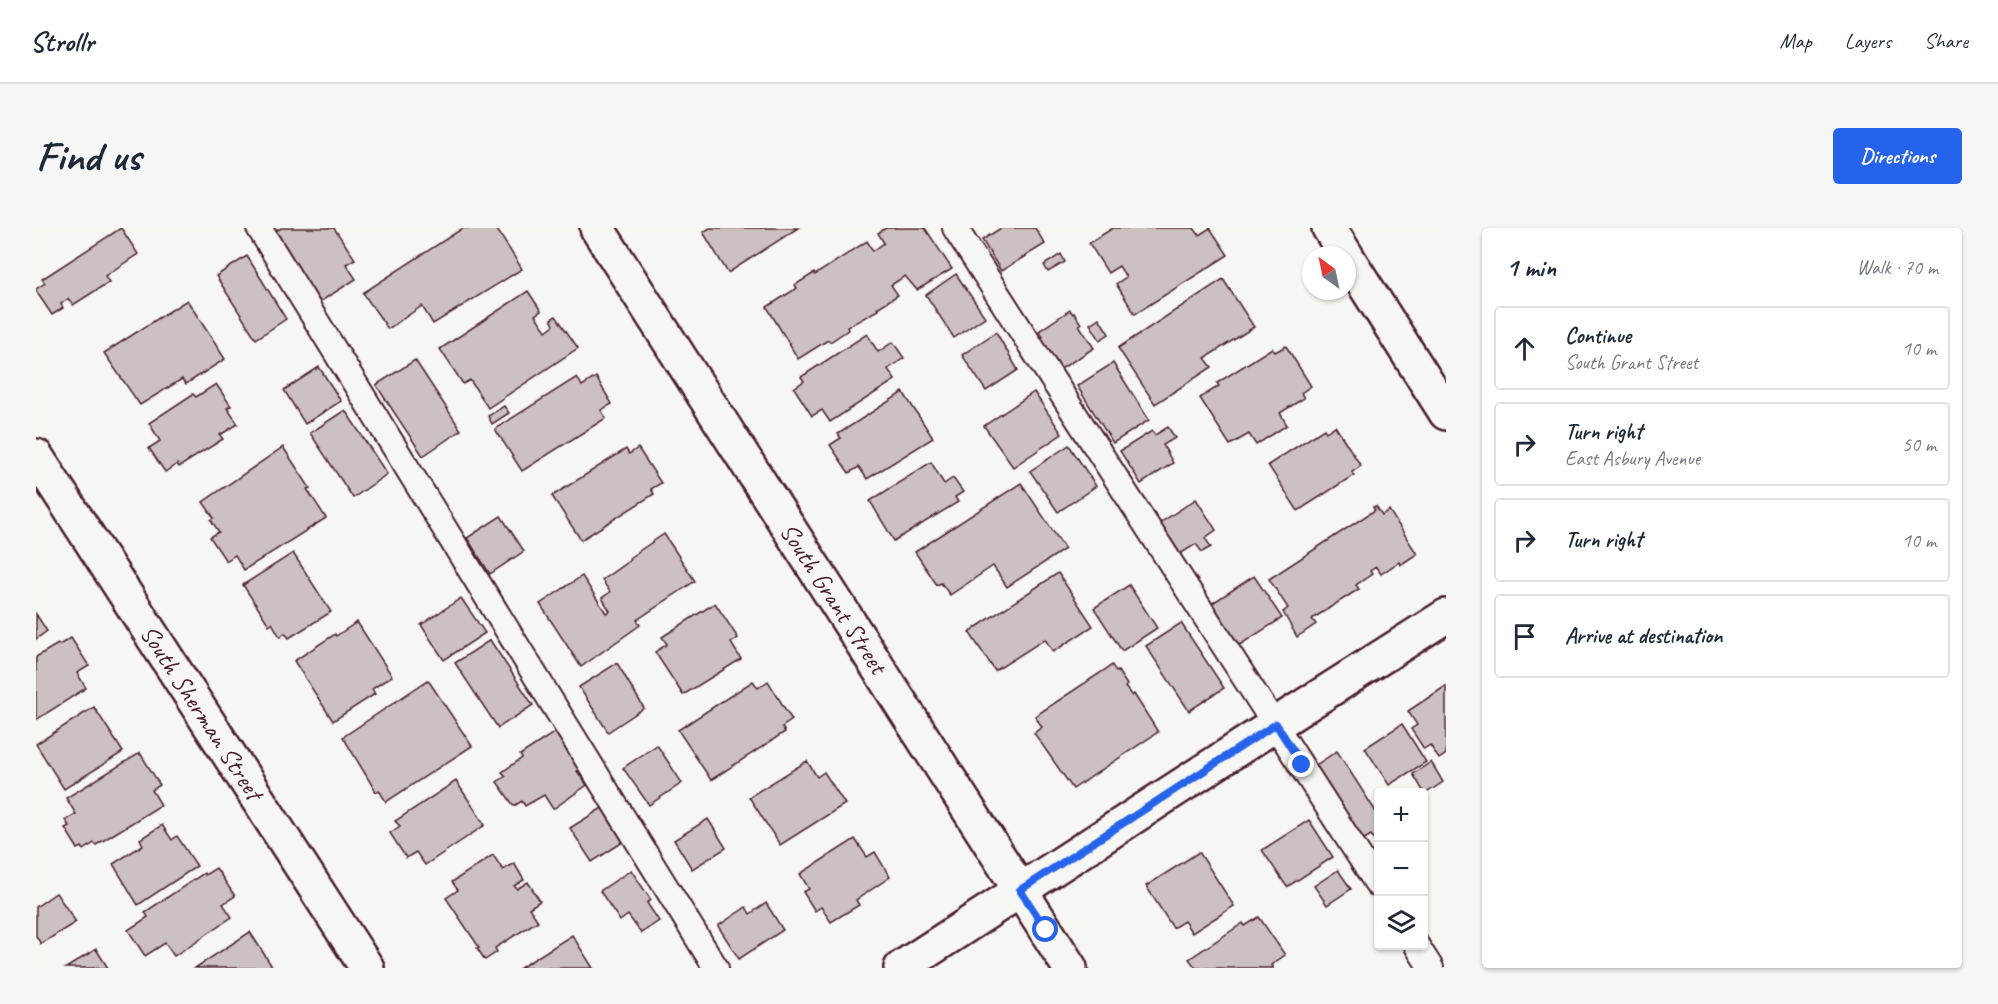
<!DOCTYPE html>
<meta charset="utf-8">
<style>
:root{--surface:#fff;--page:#f6f6f7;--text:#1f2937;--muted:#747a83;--line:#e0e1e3;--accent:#2563eb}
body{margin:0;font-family:Caveat,sans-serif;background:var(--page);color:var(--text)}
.controls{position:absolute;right:18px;bottom:18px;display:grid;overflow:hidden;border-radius:6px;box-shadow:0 2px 4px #0004}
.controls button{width:54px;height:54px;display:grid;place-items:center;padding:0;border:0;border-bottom:2px solid var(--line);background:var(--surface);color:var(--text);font:30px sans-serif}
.compass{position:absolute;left:1266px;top:18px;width:54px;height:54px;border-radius:50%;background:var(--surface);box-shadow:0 2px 4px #0004;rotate:327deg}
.stop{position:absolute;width:18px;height:18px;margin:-14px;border:4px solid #2563eb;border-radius:50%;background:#fff}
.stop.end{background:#2563eb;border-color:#fff;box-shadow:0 2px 6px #0008}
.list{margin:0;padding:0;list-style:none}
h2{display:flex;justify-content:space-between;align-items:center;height:78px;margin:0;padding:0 24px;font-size:26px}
h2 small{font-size:20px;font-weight:400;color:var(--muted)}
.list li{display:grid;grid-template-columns:39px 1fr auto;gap:18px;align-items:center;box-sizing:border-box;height:84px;margin:0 12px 12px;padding:0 12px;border:2px solid var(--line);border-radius:6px}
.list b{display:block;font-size:22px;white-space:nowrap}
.list p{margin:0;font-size:20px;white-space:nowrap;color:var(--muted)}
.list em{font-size:20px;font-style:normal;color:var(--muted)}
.icon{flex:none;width:33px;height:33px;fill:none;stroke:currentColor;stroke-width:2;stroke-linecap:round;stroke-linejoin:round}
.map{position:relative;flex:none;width:1410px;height:740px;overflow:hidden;border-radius:6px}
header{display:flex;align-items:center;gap:36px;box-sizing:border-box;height:84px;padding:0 30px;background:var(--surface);border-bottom:2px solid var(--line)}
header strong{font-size:28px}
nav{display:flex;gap:33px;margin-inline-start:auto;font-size:21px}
.intro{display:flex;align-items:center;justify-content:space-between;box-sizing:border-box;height:144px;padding:0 36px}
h1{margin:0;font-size:42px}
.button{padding:15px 27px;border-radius:6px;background:var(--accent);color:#fff;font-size:21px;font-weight:700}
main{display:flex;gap:36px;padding:0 36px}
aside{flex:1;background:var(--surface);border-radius:6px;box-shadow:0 2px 4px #0004}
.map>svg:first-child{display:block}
.building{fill:#ccc1c0;stroke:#4a1f2b;stroke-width:1.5}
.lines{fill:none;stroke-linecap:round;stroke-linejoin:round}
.lane-casing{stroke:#4a1f2b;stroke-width:28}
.street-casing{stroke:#4a1f2b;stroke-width:38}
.secondary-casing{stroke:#4a1f2b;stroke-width:38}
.lane{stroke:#f6f6f2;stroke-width:24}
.street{stroke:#f6f6f2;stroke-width:33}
.secondary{stroke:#f6f6f2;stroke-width:33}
.route{stroke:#2563eb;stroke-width:8}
.labels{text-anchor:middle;stroke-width:5;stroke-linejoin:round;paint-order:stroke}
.street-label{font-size:26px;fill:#4a1f2b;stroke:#f6f6f2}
</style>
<header>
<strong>Strollr</strong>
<nav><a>Map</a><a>Layers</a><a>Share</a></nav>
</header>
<div class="intro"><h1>Find us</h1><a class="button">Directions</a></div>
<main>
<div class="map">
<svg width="1410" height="740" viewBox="0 0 1410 740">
<rect width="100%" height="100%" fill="#f6f6f2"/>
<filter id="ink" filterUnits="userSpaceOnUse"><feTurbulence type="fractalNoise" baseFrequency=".0167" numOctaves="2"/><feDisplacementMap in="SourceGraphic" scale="12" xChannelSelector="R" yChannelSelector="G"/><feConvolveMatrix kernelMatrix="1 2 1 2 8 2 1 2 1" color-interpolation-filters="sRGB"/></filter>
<g filter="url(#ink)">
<g class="building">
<polygon points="85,0 102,26 69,48 73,54 37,77 32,71 25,76 27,80 16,87 0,63 0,61 9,55 6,51"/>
<polygon points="245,0 298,0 319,31 310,36 320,51 282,75 236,5"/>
<polygon points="427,0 460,0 486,41 397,96 386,78 352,101 327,65"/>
<polygon points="674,0 762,0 692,45 667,4"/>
<polygon points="850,0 889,0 916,41 881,62 869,48 855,57 862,67 841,80 842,82 811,99 812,102 794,114 792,112 762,131 731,79 761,60 759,57 778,45 779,47 831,13 837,23 848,15 842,5"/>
<polygon points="965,0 999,0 1009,16 965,43 946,12"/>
<polygon points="1077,0 1158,0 1163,7 1174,0 1192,27 1099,86 1080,56 1090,49 1083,38 1072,45 1053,15"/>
<polygon points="1025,26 1029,34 1012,44 1008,37"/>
<polygon points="211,28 250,91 220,111 180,48"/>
<polygon points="920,46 949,89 918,110 890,67"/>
<polygon points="1187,51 1218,99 1169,130 1176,139 1119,176 1082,120"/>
<polygon points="492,63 505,83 499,87 510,103 518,97 515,91 520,88 542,120 452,180 434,152 427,156 404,121"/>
<polygon points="151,72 189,131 150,156 146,151 104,177 68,125"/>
<polygon points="1034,82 1037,86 1038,85 1045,96 1043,97 1058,120 1020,144 1000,113 1007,109 1003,103"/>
<polygon points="1063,90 1073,106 1064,112 1054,96"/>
<polygon points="960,104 982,142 950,163 926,127"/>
<polygon points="831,106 842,124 857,114 868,130 852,141 859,152 794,194 786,182 776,188 758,160 768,153 765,149"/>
<polygon points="1250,118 1275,158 1265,165 1268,170 1244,185 1251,197 1220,217 1213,206 1194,217 1164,170 1183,158 1181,155 1236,120 1239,124"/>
<polygon points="379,132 425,202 387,228 340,157"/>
<polygon points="1077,135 1113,192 1077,215 1041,158"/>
<polygon points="283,139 305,173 269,196 248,162"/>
<polygon points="541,149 546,158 560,149 576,176 565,182 570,190 486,243 459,201"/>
<polygon points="180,156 195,178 191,180 202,196 184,207 187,211 143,239 141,236 129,244 113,220 124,213 113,195 157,166 160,169"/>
<polygon points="867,164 897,210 831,251 823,239 813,245 794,217 805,210 802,206"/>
<polygon points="998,164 1026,206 977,239 948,198"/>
<polygon points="468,178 473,185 456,196 452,188"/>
<polygon points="309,182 351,246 317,270 274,205"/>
<polygon points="1299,198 1325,238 1316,244 1318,247 1262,283 1232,237 1288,201 1290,204"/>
<polygon points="1132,199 1139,210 1127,217 1137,235 1105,256 1084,223 1116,203 1119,207"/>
<polygon points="1033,217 1060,258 1022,284 994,243"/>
<polygon points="247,219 274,260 271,261 290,290 208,342 199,327 190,333 174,309 183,304 175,292 178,290 167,274"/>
<polygon points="602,220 625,255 615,261 618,266 545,312 516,268 590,221 593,226"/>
<polygon points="895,234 908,256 917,250 927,264 919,269 922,274 858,313 834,273"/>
<polygon points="985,255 1029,321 971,359 957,338 914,367 905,355 901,357 879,324"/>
<polygon points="1160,271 1180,302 1169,310 1175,319 1166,324 1160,316 1144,326 1124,295"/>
<polygon points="1340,278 1346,287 1353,282 1381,326 1364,337 1363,334 1345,346 1340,339 1334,343 1336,346 1320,357 1323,361 1276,391 1280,396 1261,409 1247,384 1252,380 1233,351 1339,282 1337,279"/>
<polygon points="465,288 488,323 454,346 431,310"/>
<polygon points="628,306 659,353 601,392 604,397 545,439 504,376 546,348 570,385 574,383 566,370 574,364 566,352 594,332 593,330"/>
<polygon points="257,325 295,384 253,410 249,405 244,409 236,395 233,397 207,357"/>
<polygon points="1022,345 1057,398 1017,424 1009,411 959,443 933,404"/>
<polygon points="1218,348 1246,390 1202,418 1175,376"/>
<polygon points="1093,357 1121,400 1086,423 1058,380"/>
<polygon points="425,370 449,405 408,432 385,397"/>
<polygon points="679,375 702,410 695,415 705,431 647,467 619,424 631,416 626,409"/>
<polygon points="0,386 11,403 0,411"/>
<polygon points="321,394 356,448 336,461 339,466 297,493 258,433 299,406 300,408"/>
<polygon points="1145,395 1188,460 1153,483 1110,418"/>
<polygon points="35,410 53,438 41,445 50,460 0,492 0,429 22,416 23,417"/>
<polygon points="454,412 497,477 462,500 419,435"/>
<polygon points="581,435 608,480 572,504 543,459"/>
<polygon points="1076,437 1080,444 1082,443 1091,457 1089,459 1096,468 1098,466 1122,504 1037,561 998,505 1006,499 999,488"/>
<polygon points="392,452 436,518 350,574 343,562 340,564 307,509"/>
<polygon points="717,453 722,460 732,453 756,492 746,499 749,504 675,552 642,502"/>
<polygon points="1410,458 1410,526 1403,531 1394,517 1388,521 1375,501 1381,497 1372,483"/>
<polygon points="58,479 87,524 28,561 0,516"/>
<polygon points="1366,496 1390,534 1353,557 1329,520"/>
<polygon points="519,504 530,520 533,517 544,530 538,535 543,542 541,543 551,557 517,581 508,567 489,578 486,573 478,578 461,554 470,548 466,544 486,530 484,527"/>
<polygon points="621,517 646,555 613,577 587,540"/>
<polygon points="1301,523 1342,587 1342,610 1339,612 1335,607 1325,613 1277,539"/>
<polygon points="104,525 124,557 116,562 125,577 60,617 58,615 48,622 46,619 42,621 29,600 33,598 29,592 40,586 30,570"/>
<polygon points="771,533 781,549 788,544 809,576 744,617 713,569"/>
<polygon points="1395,534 1407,554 1389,566 1377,546"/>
<polygon points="420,553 449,597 389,637 380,624 370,630 354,605 364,598 359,593"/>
<polygon points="566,580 587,614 556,634 534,600"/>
<polygon points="672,591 690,620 656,641 638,612"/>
<polygon points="1273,592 1297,629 1251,659 1226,622"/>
<polygon points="126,597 136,612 141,608 161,638 102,677 77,636 107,617 104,611"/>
<polygon points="819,611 831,629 839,624 854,649 820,672 823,677 795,694 785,679 779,683 767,664 773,661 764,646"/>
<polygon points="1163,624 1198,678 1156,705 1148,693 1137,700 1110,658"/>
<polygon points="457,627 467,642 478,635 488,652 478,658 481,661 492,654 504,673 493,680 502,693 459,720 461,724 449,732 441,720 443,719 410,670 422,662 416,654"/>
<polygon points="180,640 199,668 187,676 196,689 138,728 129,715 109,728 92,702 112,689 109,684 168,645 169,647"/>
<polygon points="595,642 615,672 611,675 623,693 605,705 592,687 584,693 564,663"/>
<polygon points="1302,642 1315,661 1291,677 1278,658"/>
<polygon points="20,665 40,694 5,716 0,708 0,679"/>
<polygon points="730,675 747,702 703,731 682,698 710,679 714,686"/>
<polygon points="1223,689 1249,727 1235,737 1237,740 1160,740 1153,731 1207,695 1209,698"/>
<polygon points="214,704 237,740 159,740"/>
<polygon points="536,707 557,740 484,740"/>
<polygon points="60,721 72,740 30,740"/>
</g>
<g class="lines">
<g class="lane-casing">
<g id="lane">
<polyline points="223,0 680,740"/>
<polyline points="919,0 1342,657"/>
<polyline points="1381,718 1395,740"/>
</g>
</g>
<g class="street-casing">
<g id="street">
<polyline points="561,0 1034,740"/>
<polyline points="0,228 331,740"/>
<polyline points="865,740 1240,496 1410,388"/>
</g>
</g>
<g class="secondary-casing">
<g id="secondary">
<polyline points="1293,0 1310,27"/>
<polyline points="1311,29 1410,185"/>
</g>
</g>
<use href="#lane" class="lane"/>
<use href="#street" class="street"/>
<use href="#secondary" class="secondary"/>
</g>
</g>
<g class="lines" filter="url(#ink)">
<polyline class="route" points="1010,702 984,662 1240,496 1266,537"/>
</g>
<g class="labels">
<g class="street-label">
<text transform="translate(798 370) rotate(57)" y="9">South Grant Street</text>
<text transform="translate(166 484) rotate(57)" y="9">South Sherman Street</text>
</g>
</g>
</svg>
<div class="controls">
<button>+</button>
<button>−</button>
<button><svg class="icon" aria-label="layers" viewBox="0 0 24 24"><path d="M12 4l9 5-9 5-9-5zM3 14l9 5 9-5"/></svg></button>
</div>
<svg class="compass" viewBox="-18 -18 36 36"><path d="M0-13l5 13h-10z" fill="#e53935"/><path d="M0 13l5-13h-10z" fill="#747a83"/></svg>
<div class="stop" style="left:1010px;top:702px"></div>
<div class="stop end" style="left:1266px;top:537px"></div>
</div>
<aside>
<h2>1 min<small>Walk · 70 m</small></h2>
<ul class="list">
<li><svg class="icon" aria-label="ahead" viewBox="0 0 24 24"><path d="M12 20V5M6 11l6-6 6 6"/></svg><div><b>Continue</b><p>South Grant Street</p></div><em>10 m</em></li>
<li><svg class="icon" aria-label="right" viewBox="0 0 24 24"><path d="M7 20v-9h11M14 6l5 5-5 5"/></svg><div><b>Turn right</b><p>East Asbury Avenue</p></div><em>50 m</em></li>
<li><svg class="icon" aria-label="right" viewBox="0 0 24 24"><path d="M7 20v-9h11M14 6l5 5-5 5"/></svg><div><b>Turn right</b></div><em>10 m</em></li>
<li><svg class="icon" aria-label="arrive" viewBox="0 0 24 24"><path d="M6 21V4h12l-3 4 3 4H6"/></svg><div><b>Arrive at destination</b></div></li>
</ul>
</aside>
</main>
